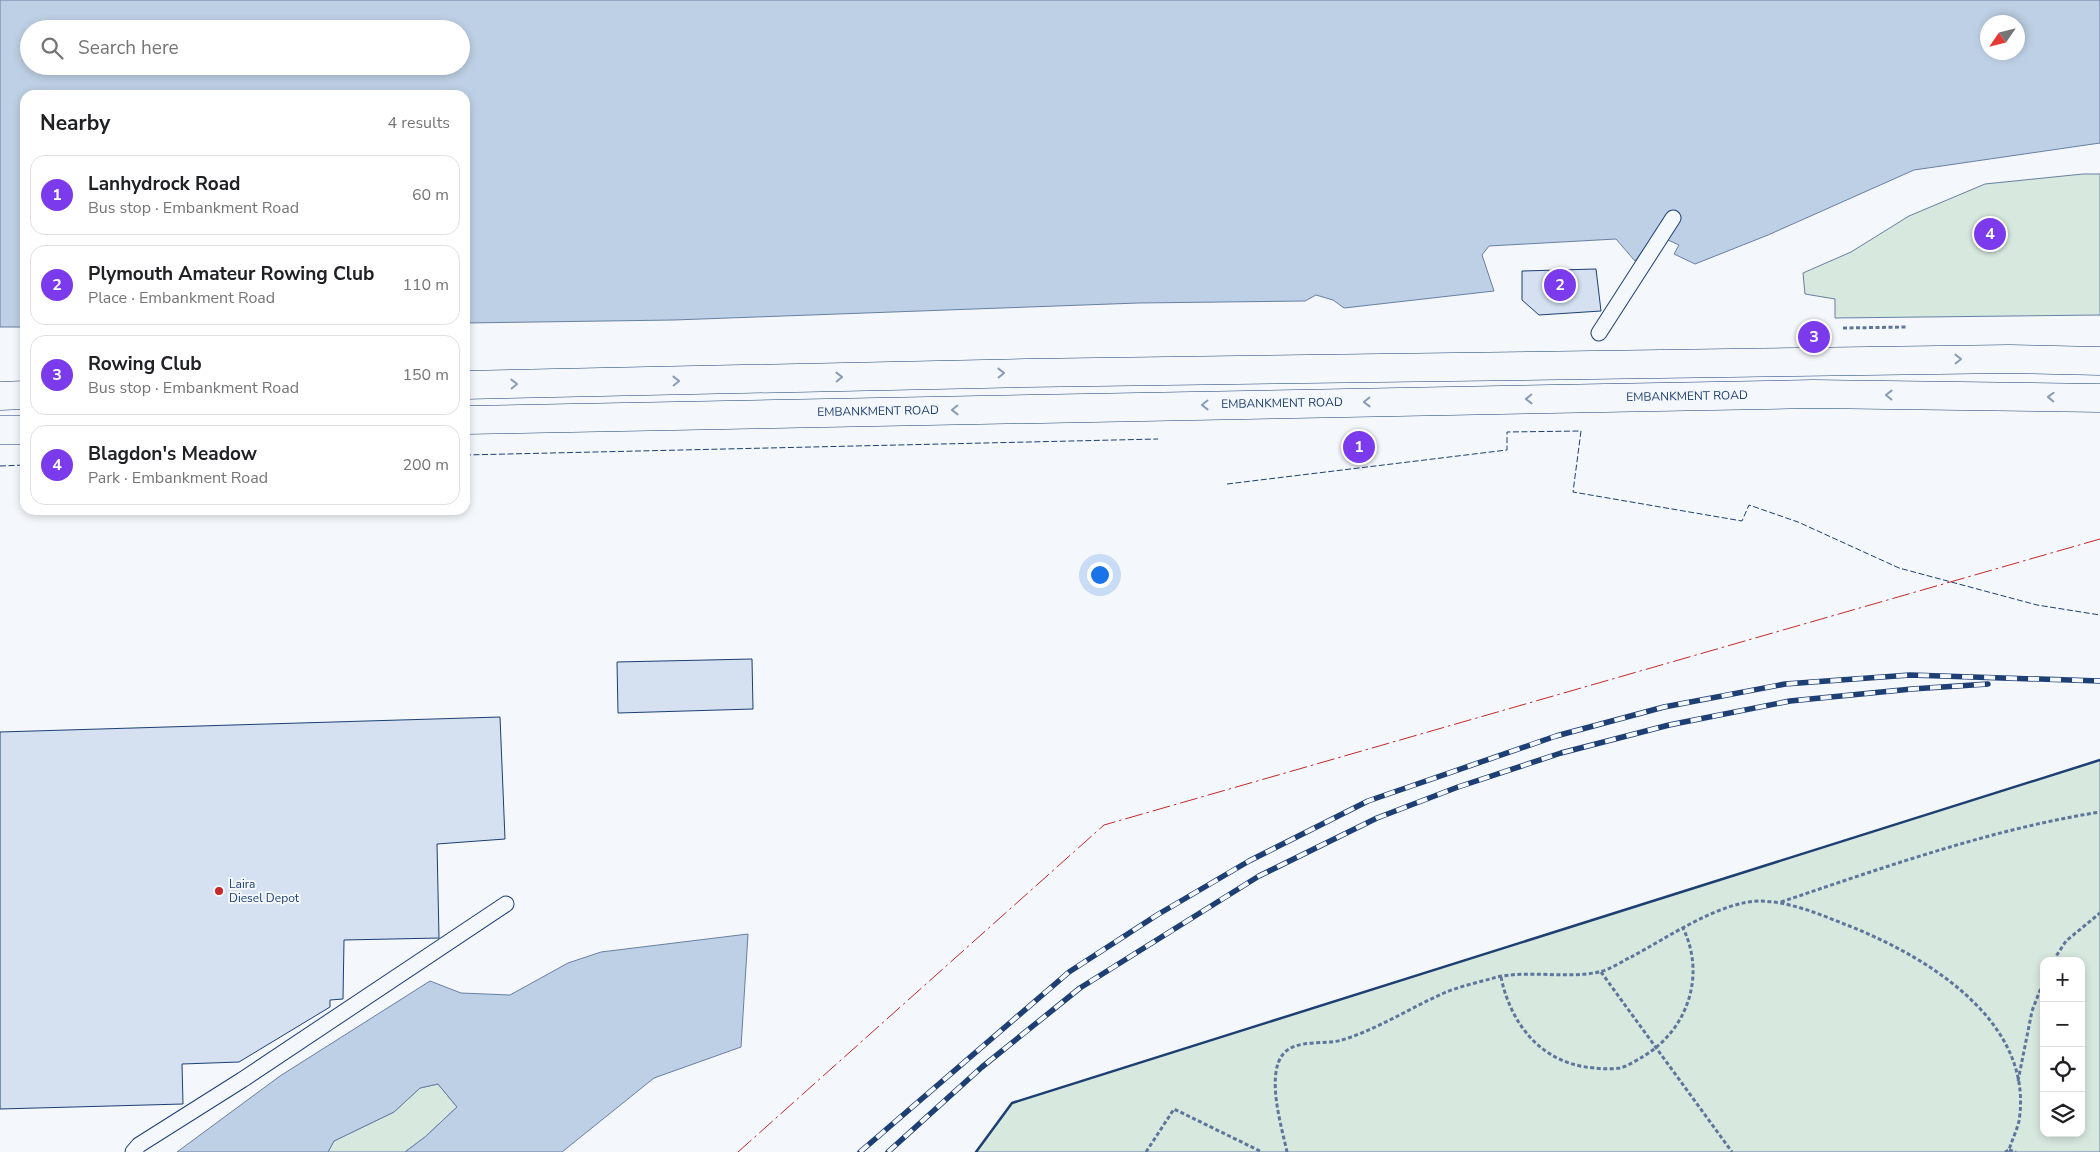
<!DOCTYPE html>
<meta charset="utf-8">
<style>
:root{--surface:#fff;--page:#f2f2f2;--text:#202124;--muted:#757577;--line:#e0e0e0;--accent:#7c3aed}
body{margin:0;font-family:"Nunito Sans",sans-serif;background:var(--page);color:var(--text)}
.controls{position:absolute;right:15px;bottom:15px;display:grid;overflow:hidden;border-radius:10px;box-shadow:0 2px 8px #0003}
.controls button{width:45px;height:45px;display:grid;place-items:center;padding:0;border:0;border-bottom:1px solid var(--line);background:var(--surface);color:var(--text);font:25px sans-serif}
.compass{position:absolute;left:1980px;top:15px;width:45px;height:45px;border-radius:50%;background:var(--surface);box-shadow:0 2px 8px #0003;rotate:235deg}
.you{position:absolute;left:1099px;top:574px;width:18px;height:18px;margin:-12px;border:4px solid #fff;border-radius:50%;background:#1a73e8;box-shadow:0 0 0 8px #1a73e833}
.badge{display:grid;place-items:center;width:32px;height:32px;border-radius:50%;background:var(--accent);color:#fff;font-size:16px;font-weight:700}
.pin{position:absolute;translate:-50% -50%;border:2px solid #fff;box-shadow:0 1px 5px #0006}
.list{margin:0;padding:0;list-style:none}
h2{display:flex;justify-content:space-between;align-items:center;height:65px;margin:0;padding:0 20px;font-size:21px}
h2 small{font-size:16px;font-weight:400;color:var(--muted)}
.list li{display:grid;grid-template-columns:32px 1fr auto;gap:15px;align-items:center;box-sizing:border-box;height:80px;margin:0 10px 10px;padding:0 10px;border:1px solid var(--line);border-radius:15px}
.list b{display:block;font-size:19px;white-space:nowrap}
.list p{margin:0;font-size:16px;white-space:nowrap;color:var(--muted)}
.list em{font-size:16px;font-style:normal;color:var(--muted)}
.icon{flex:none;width:28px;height:28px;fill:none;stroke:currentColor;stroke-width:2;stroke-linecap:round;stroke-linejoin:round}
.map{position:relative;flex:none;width:2100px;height:1152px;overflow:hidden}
.search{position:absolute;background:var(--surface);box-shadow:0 2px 8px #0003;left:20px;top:20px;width:450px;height:55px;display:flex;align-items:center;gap:12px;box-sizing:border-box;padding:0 18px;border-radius:28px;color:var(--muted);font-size:19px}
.panel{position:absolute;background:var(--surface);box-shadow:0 2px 8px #0003;left:20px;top:90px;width:450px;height:425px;border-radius:15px}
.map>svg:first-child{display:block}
.green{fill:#d7e8df;stroke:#687fa3;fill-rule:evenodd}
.water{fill:#bed0e5;stroke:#687fa3;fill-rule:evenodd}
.building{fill:#d5e0f0;stroke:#1d3f73}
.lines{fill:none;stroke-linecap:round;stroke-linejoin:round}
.lane-casing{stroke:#1d3f73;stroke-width:17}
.primary-casing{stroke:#1d3f73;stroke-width:29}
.path{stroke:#5e769c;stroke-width:3;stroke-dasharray:4 2.5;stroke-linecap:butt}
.lane{stroke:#f4f7fb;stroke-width:15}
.primary{stroke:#f4f7fb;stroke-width:28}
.rail-casing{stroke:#1d3f73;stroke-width:5.5}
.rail{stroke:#f4f7fb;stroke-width:4;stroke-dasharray:11;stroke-linecap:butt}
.fence{stroke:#1d3f73;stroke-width:1;stroke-dasharray:6 2.5;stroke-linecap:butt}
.wall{stroke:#1d3f73;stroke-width:2.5}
.power{stroke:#c62828;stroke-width:1;stroke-dasharray:18 4 2.5 4;stroke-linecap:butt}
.oneway{stroke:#889bb7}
.poi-dot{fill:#c62828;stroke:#f4f7fb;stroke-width:2}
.labels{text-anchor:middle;stroke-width:4;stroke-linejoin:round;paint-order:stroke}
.street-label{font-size:12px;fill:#1d3f73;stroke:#f4f7fb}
.poi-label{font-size:12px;fill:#1d3f73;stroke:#f4f7fb;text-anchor:start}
</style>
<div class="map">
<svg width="2100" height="1152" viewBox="0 0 2100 1152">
<rect width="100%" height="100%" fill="#f4f7fb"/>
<g class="green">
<polygon points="2083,174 2100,174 2100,315 1835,318 1835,299 1805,294 1803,273 1851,252 1909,216 1985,184"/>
<path d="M 2100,760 L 2100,1152 L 976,1152 L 1012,1103 ZM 2044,961 L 2081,961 L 2081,1133 L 2044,1133 Z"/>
<polygon points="438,1084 457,1107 425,1137 405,1152 328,1152 334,1141 394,1112 420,1088"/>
</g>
<g class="water">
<path d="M 0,0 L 2100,0 L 2100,143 L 1914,170 L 1768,235 L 1695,264 L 1674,254 L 1679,245 L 1655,234 L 1635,261 L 1616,239 L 1489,246 L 1482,255 L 1494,291 L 1344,308 L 1333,300 L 1316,295 L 1305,301 L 1138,303 L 674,320 L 465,323 L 465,95 L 25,95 L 25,327 L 0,327 ZM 1988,22 L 2018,22 L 2018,52 L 1988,52 ZM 29,29 L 461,29 L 461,66 L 29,66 Z"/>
<polygon points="748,934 741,1047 654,1078 562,1152 405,1152 425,1137 457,1107 438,1084 420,1088 394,1112 334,1141 328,1152 177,1152 280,1076 430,981 461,993 510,995 568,963 601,952"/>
</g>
<g class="building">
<polygon points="1596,269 1601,311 1539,315 1522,300 1522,271"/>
<polygon points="752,659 753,709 618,713 617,662"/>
<polygon points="500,717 505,839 437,844 439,938 344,940 343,999 330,1000 330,1007 239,1062 182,1064 183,1104 0,1109 0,732"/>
</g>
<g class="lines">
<g class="lane-casing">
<g id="lane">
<polyline points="1599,333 1673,218"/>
<polyline points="133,1152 139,1145 242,1080 506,904"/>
</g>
</g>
<g class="primary-casing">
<g id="primary">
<polyline points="465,385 1026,373 2009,359 2100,361"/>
<polyline points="0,396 25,395"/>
<polyline points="465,420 1813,394 2100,398"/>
<polyline points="0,430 25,430"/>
</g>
</g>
<g class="path">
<polyline points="1843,328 1907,327"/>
<path d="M 1781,902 C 1885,867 1992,829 2100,812"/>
<polyline points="2053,961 2066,941 2100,913"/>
<polyline points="1601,972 1732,1152"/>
<path d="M 1501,977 C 1510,1021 1538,1060 1586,1067 C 1596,1068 1609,1070 1620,1068 C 1628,1066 1637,1060 1644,1056 C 1688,1029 1706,975 1683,928"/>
<polyline points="2018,1081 2032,1011 2044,980"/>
<polyline points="2009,1150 2016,1152"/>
<polyline points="1146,1152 1174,1109 1262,1152"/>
<path d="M 1287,1152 C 1282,1128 1265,1074 1284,1053 C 1297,1039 1325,1045 1342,1040 C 1378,1029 1410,1008 1444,993 C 1460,986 1480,982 1497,977 C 1530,970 1566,979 1599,972 C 1609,970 1621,962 1631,957 C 1667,938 1720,901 1761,901 C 1790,902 1817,913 1844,924 C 1923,954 2035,1020 2019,1121 C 2017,1130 2012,1140 2009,1150 L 2005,1152"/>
</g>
<use href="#lane" class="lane"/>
<use href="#primary" class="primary"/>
<g class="rail-casing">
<g id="rail">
<polyline points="860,1152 1069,972 1157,915 1249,861 1368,801 1556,736 1664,707 1785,684 1910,675 2100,681"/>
<polyline points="888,1152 982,1067 1080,988 1259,876 1377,818 1458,787 1561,753 1669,725 1790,701 1912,689 1988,684"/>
</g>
</g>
<use href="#rail" class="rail"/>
<g class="fence">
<polyline points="465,455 1158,439"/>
<polyline points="0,466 25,465"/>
<polyline points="1227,484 1507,450 1507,432 1581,431 1573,492 1742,521 1749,505 1798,522 1899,568 2037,605 2100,615"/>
</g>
<polyline class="wall" points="976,1152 1012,1103 2100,760"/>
<polyline class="power" points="738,1152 1104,825 2100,539"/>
</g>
<defs><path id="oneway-chevron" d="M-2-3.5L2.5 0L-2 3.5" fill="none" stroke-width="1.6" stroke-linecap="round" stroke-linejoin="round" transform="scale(1.25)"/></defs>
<g class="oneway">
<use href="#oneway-chevron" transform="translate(1958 359) rotate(-1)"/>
<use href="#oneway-chevron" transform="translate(1001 373) rotate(-1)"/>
<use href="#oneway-chevron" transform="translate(839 377) rotate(-1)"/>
<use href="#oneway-chevron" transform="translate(676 381) rotate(-1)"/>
<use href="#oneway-chevron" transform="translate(514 384) rotate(-1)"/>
<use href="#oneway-chevron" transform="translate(1889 395) rotate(-179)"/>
<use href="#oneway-chevron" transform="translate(2051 397) rotate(-178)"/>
<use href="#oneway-chevron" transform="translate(1529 399) rotate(179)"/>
<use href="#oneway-chevron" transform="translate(1367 402) rotate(179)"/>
<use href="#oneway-chevron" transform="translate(1205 405) rotate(179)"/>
<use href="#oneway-chevron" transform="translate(955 410) rotate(179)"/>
</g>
<circle class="poi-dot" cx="219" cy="891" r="5"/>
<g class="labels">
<g class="street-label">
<text transform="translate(1687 396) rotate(-1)" y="4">EMBANKMENT ROAD</text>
<text transform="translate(1282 403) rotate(-1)" y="4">EMBANKMENT ROAD</text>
<text transform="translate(878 411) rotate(-1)" y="4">EMBANKMENT ROAD</text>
</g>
<g class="poi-label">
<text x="229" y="888">Laira<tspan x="229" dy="14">Diesel Depot</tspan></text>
</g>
</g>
</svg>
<div class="controls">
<button>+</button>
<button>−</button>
<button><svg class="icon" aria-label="locate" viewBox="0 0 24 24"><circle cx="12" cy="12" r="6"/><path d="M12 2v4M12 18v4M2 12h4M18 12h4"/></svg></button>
<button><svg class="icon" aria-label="layers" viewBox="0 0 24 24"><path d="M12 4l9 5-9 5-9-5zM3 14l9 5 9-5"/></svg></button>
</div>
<svg class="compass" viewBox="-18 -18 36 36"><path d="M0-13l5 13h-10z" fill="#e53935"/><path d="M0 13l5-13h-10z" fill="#757577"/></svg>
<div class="you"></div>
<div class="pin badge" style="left:1359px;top:447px">1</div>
<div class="pin badge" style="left:1560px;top:285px">2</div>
<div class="pin badge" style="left:1814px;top:337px">3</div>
<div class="pin badge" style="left:1990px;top:234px">4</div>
<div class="search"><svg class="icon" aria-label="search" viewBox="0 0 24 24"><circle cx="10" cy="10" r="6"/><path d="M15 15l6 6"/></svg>Search here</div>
<section class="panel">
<h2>Nearby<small>4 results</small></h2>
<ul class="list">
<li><span class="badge">1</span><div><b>Lanhydrock Road</b><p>Bus stop · Embankment Road</p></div><em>60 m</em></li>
<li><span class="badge">2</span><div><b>Plymouth Amateur Rowing Club</b><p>Place · Embankment Road</p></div><em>110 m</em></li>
<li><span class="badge">3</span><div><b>Rowing Club</b><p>Bus stop · Embankment Road</p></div><em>150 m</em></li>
<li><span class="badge">4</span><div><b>Blagdon's Meadow</b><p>Park · Embankment Road</p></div><em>200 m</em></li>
</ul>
</section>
</div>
